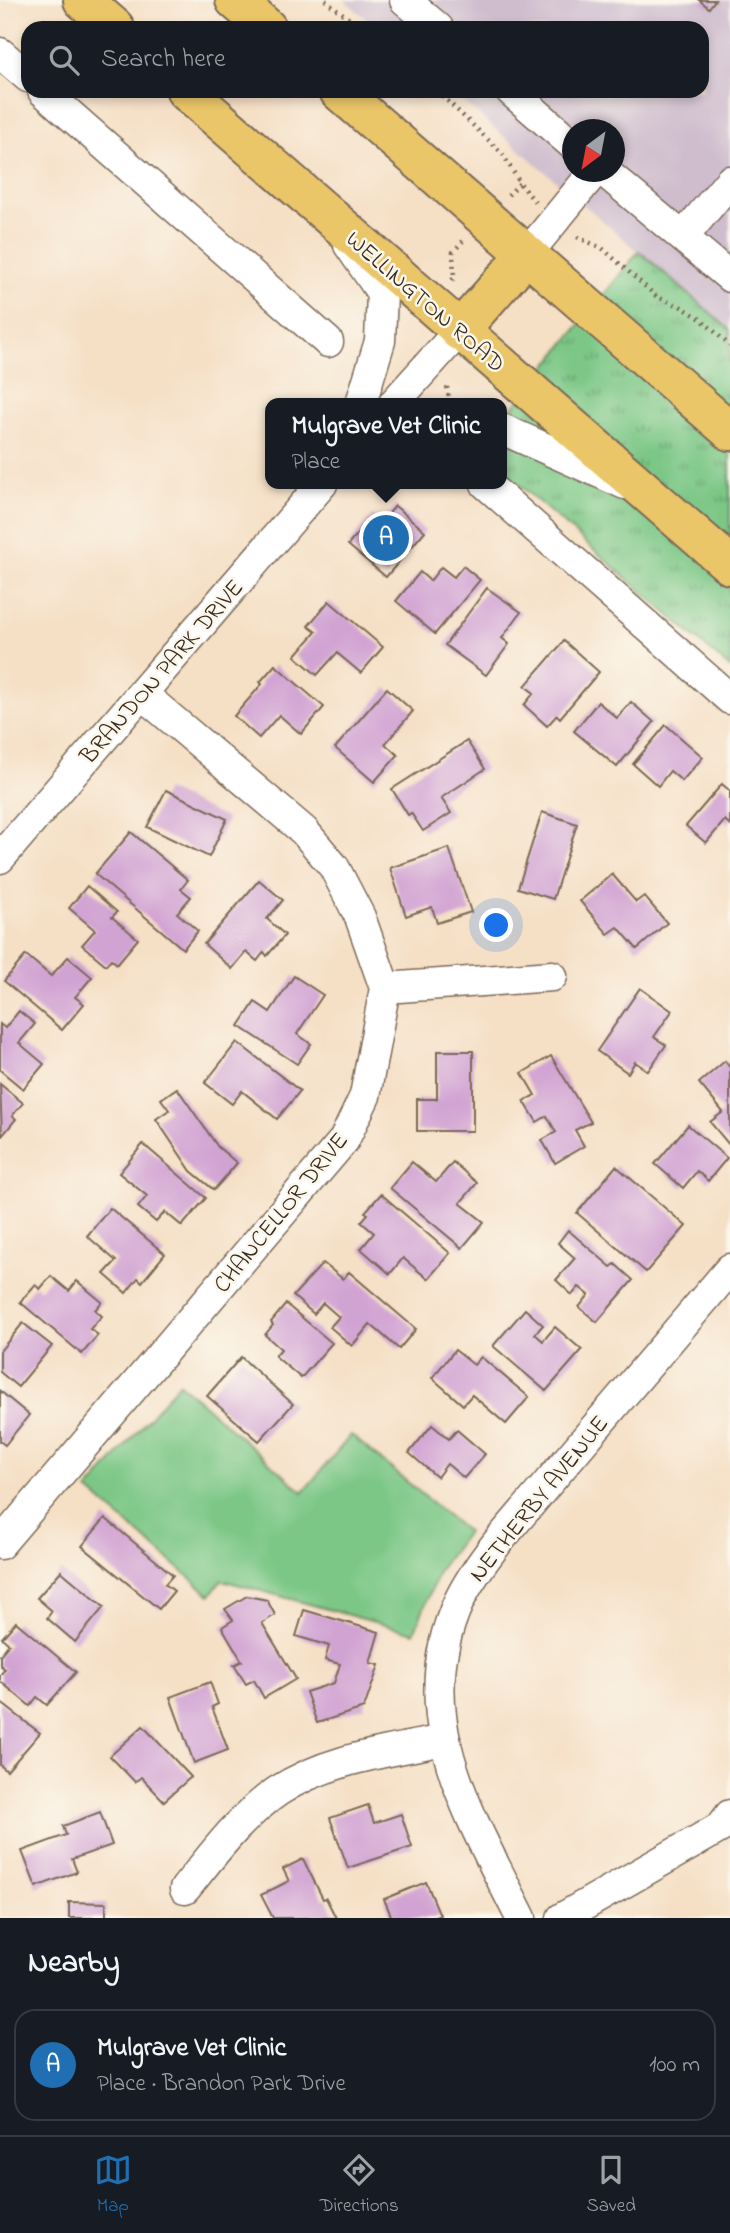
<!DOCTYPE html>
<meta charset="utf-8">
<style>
:root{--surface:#171b24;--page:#20242c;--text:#f1f3f6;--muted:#9ea1a6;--line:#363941;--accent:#1f6fb2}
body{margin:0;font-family:"Indie Flower",sans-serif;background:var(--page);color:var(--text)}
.compass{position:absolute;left:562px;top:119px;width:63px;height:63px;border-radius:50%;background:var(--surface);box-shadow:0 4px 10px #0003;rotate:212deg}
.you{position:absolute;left:497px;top:926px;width:24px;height:24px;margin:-18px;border:5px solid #fff;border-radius:50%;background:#1a73e8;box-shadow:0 0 0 10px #1a73e833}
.badge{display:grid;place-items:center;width:46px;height:46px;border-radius:50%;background:var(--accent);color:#fff;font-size:23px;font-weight:700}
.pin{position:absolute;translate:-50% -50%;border:4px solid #fff;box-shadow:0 2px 7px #0006}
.popup{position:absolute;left:265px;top:398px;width:242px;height:91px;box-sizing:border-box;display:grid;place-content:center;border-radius:14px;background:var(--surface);filter:drop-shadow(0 2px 5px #0005);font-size:23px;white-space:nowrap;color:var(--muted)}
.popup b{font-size:26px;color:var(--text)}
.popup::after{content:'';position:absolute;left:50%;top:100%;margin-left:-14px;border:14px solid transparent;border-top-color:var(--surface)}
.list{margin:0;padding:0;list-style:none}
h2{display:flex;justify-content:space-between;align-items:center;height:91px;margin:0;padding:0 28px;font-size:30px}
h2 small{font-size:23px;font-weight:400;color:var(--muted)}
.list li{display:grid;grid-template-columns:46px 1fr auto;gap:21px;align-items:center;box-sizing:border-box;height:112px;margin:0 14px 14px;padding:0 14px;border:2px solid var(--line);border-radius:21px}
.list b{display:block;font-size:26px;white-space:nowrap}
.list p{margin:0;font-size:23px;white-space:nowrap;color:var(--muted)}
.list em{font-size:23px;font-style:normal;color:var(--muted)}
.icon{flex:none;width:38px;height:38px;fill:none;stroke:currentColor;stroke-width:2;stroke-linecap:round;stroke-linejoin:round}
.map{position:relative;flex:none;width:730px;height:1918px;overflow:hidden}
.search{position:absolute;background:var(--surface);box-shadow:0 4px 10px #0003;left:21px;right:21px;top:21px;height:77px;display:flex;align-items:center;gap:18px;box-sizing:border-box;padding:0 24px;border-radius:21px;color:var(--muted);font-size:26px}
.sheet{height:217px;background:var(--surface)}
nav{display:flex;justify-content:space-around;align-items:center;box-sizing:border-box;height:98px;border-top:2px solid var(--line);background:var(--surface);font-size:19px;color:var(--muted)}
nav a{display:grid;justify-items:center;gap:4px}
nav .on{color:var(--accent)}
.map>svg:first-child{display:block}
.industrial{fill:#cfbdce;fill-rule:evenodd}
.grass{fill:url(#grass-tufts);stroke:#5b7852;stroke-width:2}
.park{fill:#7bc786;stroke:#5b7852;stroke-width:2}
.building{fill:#d1a3d3}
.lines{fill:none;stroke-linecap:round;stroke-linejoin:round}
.minor-casing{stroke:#7c6958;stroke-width:33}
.highway-casing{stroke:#7c6958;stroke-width:42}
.path{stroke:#7c6958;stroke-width:4.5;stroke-dasharray:2 5;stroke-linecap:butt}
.minor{stroke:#fff;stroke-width:30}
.highway{stroke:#eac669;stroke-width:38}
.labels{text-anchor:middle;stroke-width:5;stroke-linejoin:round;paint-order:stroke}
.street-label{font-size:24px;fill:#3b2a1e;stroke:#fbf7ec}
</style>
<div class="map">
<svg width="730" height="1918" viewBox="0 0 730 1918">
<defs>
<pattern id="grass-tufts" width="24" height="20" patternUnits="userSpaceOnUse" patternTransform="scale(1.75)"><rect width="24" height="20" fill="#7bc786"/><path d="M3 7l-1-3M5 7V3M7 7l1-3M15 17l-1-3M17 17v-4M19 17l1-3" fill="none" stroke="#66a26d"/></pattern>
</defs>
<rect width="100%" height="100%" fill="#fbf7ec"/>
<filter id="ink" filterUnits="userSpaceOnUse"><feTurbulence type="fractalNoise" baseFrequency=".0143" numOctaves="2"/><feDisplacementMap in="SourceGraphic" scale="14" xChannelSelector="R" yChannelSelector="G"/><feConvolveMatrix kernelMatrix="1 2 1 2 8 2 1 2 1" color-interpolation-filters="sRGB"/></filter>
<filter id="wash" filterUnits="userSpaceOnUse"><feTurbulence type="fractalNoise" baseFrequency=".00686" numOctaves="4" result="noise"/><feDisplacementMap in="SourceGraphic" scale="28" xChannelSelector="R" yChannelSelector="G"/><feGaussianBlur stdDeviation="1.57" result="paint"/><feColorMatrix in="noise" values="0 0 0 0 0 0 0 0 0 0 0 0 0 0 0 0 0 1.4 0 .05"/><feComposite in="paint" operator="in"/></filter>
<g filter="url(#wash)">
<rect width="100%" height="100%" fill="#f5dfc5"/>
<path class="industrial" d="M 344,0 L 730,0 L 730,330 L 451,91 L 702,91 L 702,28 L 377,28 ZM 572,130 L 614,130 L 614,172 L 572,172 Z"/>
<polygon class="grass" points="639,251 730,330 730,668 502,470 502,421"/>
<polygon class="park" points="179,1383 303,1492 351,1435 467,1532 439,1570 414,1633 222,1580 210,1595 88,1490"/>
<g id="blocks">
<g class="building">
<polygon points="699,0 715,0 709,8"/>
<polygon points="395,506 425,531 386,577 348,545 373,516 381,523"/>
<polygon points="463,566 480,580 435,634 396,601 420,572 430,581 441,567 454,577"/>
<polygon points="487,588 521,612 502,638 509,644 486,675 445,645"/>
<polygon points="329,601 383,647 361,673 337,653 317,675 295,656 316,632 308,626"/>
<polygon points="564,641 599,672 560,718 557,715 547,726 524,705 534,693 525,686"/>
<polygon points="275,665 324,707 301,734 279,715 259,738 234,716 262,684 260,682"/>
<polygon points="387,688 413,711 385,744 398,755 374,782 335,748"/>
<polygon points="598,702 617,718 631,702 654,722 617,767 574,731"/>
<polygon points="666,725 703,757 682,781 670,771 658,786 633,764"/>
<polygon points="467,741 485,769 441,798 451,813 423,831 411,813 408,815 392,789"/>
<polygon points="722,784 730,791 730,825 725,820 706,843 686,826"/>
<polygon points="166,790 227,819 209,857 147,827"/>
<polygon points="542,812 577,824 553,899 518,888"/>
<polygon points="131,832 188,880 181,889 191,897 177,913 198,931 183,949 95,874"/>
<polygon points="449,848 471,912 437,923 432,907 406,916 390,868"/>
<polygon points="612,874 636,902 644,896 667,923 637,949 618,927 608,934 580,901"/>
<polygon points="259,880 283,900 267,919 285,935 267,956 264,952 257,961 246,952 232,969 204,944"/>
<polygon points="87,886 117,912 112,917 138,939 117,964 111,959 106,965 82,945 95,930 69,908"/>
<polygon points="26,955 51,976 68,957 92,977 75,997 84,1004 62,1030 4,981"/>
<polygon points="294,976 323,995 297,1034 311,1044 297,1064 239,1026 255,1002 270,1012"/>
<polygon points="640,988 672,1011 654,1037 666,1045 648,1071 635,1062 628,1073 597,1051"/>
<polygon points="19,1011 35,1024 19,1043 44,1064 23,1089 0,1070 0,1024 5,1028"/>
<polygon points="237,1042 300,1091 277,1119 242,1091 232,1104 205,1083"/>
<polygon points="437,1051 473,1051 473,1131 417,1131 417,1099 437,1099"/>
<polygon points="551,1056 591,1122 575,1130 584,1146 555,1163 542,1140 556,1132 547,1116 537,1122 524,1101 535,1095 522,1073"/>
<polygon points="725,1061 730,1068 730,1146 710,1122 723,1112 699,1083"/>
<polygon points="0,1084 23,1103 12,1116 16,1119 2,1136"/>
<polygon points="177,1088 218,1147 237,1163 214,1190 191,1171 156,1119 169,1110 161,1099"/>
<polygon points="688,1125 727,1158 708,1181 697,1171 683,1188 655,1164"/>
<polygon points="143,1144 206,1198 182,1226 165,1212 156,1222 138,1207 147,1196 119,1173"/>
<polygon points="412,1162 436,1182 453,1162 477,1183 460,1203 484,1222 462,1248 390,1188"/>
<polygon points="616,1166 686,1226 646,1272 577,1213"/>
<polygon points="381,1194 450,1253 428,1279 403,1258 390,1274 361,1249 374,1233 361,1222 368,1214 365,1212"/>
<polygon points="110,1208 165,1254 142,1282 138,1278 126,1293 104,1274 116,1261 87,1236"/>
<polygon points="568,1230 611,1267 615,1264 633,1280 597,1322 579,1307 589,1295 579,1287 572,1295 556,1280 575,1258 558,1243"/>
<polygon points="323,1263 343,1279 349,1272 416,1329 399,1349 370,1324 352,1346 330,1327 339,1317 323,1303 314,1314 293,1296"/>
<polygon points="51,1276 69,1291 77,1281 102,1302 95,1310 102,1316 90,1329 98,1335 82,1354 20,1302 35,1285 40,1289"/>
<polygon points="286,1304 332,1343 301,1378 275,1356 281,1349 265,1335 273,1325 271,1322"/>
<polygon points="525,1309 543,1325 535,1334 543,1341 555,1327 582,1350 546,1391 493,1346"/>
<polygon points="23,1323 52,1346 18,1387 0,1372 0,1351"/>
<polygon points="455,1350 474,1365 481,1357 529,1397 506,1424 472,1395 463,1405 432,1378"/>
<polygon points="241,1357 293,1404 259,1441 207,1396"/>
<polygon points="0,1391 29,1415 5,1445 0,1441"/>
<polygon points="432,1425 449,1439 457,1430 485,1454 464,1478 447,1464 437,1477 409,1453"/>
<polygon points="105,1518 173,1575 165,1584 174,1591 159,1609 82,1546"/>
<polygon points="61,1571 104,1607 75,1642 47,1618 52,1611 37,1598"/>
<polygon points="247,1596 267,1600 275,1615 262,1623 296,1679 264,1698 254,1680 246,1684 234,1665 242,1661 222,1627 233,1620 225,1609"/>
<polygon points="304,1610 379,1632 370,1663 379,1665 364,1708 317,1723 306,1692 334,1683 340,1664 325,1660 329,1646 296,1636"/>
<polygon points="16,1622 76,1672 47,1705 37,1697 30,1706 0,1681 0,1675 5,1669 0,1665 0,1655 9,1644 2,1638"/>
<polygon points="210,1682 218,1704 212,1707 228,1750 194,1763 170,1697"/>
<polygon points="0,1702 40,1733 7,1771 0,1765"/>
<polygon points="143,1726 191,1777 164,1801 141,1777 135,1782 110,1756"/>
<polygon points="368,1805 374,1823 401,1814 412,1847 348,1868 330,1818"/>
<polygon points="100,1812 112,1845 72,1859 77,1872 36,1887 22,1851 66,1835 63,1826"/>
<polygon points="303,1859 323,1899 326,1898 336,1918 273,1918 261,1895 289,1881 283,1869"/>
<polygon points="426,1882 440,1915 433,1918 392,1918 384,1899"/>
<polygon points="69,1902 106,1903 106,1918 69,1918"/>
</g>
</g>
</g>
<g filter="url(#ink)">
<use href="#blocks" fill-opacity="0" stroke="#7c6958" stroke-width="2"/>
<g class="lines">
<g class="minor-casing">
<g id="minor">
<polyline points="405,0 438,28"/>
<polyline points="0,53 28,77"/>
<polyline points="43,91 328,342"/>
<polyline points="511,91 572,144"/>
<polyline points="605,172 730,277"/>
<polyline points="683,237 730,181"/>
<polyline points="349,245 382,293 380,341 361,403"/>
<polyline points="527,254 594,172"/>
<polyline points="394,403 459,331"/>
<polyline points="502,429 625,484"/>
<polyline points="486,484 730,699"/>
<polyline points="0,858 322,484"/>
<polyline points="385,988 552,976"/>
<polyline points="0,1544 344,1140 365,1096 385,988 360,917 334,867 304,831 142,694"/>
<path d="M 185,1889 C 213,1854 241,1816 278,1791 C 327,1759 387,1752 443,1740"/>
<path d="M 521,1918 C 471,1817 406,1715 459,1601 C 469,1580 483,1561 497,1543 L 730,1269"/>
<polyline points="562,1918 721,1827 730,1815"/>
</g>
</g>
<g class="highway-casing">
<g id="highway">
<polyline points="83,0 115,28"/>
<polyline points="235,0 267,28"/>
<polyline points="186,91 730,565"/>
<polyline points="339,91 730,431"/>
<polyline points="459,331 527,254"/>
</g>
</g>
<g class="path">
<polyline points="325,0 361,28"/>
<polyline points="437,91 502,153 520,183 535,202"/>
<polyline points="508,195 520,183"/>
<polyline points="577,237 602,248 657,297 680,306 701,319 730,346"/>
<polyline points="452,280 454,278 453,252 463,241"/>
<polyline points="447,387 450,403"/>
</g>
<use href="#minor" class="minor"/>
<use href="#highway" class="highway"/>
</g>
</g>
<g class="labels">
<g class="street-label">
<text transform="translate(426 301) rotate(41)" y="8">WELLINGTON ROAD</text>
<text transform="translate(161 671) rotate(-49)" y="8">BRANDON PARK DRIVE</text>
<text transform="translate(280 1212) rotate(-51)" y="8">CHANCELLOR DRIVE</text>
<text transform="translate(538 1498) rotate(-51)" y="8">NETHERBY AVENUE</text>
</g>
</g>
</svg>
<svg class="compass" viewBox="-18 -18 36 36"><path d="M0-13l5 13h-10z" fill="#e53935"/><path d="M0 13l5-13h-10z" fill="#9ea1a6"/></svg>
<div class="you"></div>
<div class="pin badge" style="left:386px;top:538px">A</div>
<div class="popup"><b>Mulgrave Vet Clinic</b>Place</div>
<div class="search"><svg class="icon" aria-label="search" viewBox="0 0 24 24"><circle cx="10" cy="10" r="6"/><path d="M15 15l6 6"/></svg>Search here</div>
</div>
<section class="sheet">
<h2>Nearby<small></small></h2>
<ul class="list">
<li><span class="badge">A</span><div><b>Mulgrave Vet Clinic</b><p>Place · Brandon Park Drive</p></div><em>100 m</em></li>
</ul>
</section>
<nav>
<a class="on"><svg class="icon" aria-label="map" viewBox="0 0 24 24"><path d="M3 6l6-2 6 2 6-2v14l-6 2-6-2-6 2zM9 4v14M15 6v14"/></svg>Map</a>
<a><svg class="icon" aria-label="directions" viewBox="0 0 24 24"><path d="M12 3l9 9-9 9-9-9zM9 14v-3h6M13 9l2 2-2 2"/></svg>Directions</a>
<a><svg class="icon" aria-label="saved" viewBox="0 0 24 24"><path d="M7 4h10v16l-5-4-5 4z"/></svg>Saved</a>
</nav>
